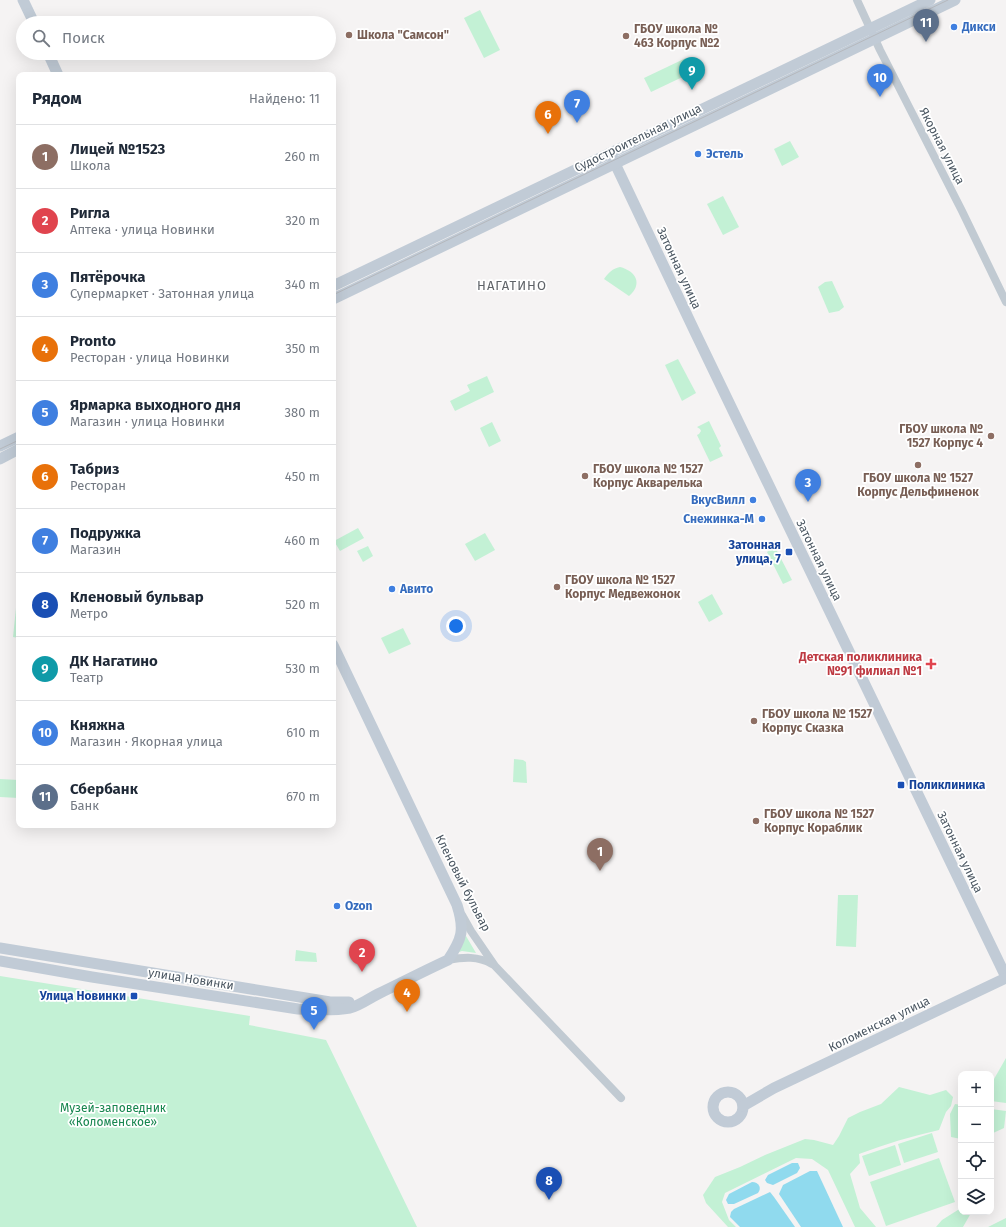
<!DOCTYPE html>
<html lang="ru">
<meta charset="utf-8">
<style>
:root{--surface:#fff;--page:#f2f2f3;--text:#1f2937;--muted:#747a83;--line:#e0e1e3;--accent:#1a73e8}
body{margin:0;font-family:"Fira Sans",sans-serif;background:var(--page);color:var(--text)}
.controls{position:absolute;right:12px;bottom:12px;display:grid;overflow:hidden;border-radius:8px;box-shadow:0 4px 16px #0002}
.controls button{width:36px;height:36px;display:grid;place-items:center;padding:0;border:0;border-bottom:1px solid var(--line);background:var(--surface);color:var(--text);font:20px sans-serif}
.you{position:absolute;left:456px;top:626px;width:14px;height:14px;margin:-10px;border:3px solid #fff;border-radius:50%;background:#1a73e8;box-shadow:0 0 0 6px #1a73e833}
.badge{display:grid;place-items:center;width:26px;height:26px;border-radius:50%;background:var(--accent);color:#fff;font-size:13px;font-weight:700}
.pin{position:absolute;translate:-50% -33px;filter:drop-shadow(0 1px 2px #0008)}
.pin::after{content:'';position:absolute;top:21px;width:14px;height:12px;background:inherit;clip-path:polygon(0 0,100% 0,50% 100%)}
.list{margin:0;padding:0;list-style:none}
h2{display:flex;justify-content:space-between;align-items:center;height:52px;margin:0;padding:0 16px;font-size:17px}
h2 small{font-size:13px;font-weight:400;color:var(--muted)}
.list li{display:grid;grid-template-columns:26px 1fr auto;gap:12px;align-items:center;box-sizing:border-box;height:64px;padding:0 16px;border-top:1px solid var(--line)}
.list b{display:block;font-size:15px;white-space:nowrap}
.list p{margin:0;font-size:13px;white-space:nowrap;color:var(--muted)}
.list em{font-size:13px;font-style:normal;color:var(--muted)}
.icon{flex:none;width:22px;height:22px;fill:none;stroke:currentColor;stroke-width:2;stroke-linecap:round;stroke-linejoin:round}
.map{position:relative;flex:none;width:1006px;height:1227px;overflow:hidden}
.search{position:absolute;background:var(--surface);box-shadow:0 4px 16px #0002;left:16px;top:16px;width:320px;height:44px;display:flex;align-items:center;gap:10px;box-sizing:border-box;padding:0 14px;border-radius:22px;color:var(--muted);font-size:15px}
.panel{position:absolute;background:var(--surface);box-shadow:0 4px 16px #0002;left:16px;top:72px;width:320px;height:756px;border-radius:8px}
.map>svg:first-child{display:block}
.green{fill:#c3f1d5}
.water{fill:#90daee}
.lines{fill:none;stroke-linecap:round;stroke-linejoin:round}
.street{stroke:#c1cad2;stroke-width:8}
.secondary{stroke:#c1cbd6;stroke-width:11}
.tram{stroke:#b5b8bd;stroke-width:1}
.shop-dot{fill:#3f7fe0;stroke:#fff;stroke-width:1.5}
.education-dot{fill:#8d6e63;stroke:#fff;stroke-width:1.5}
.transit-dot{fill:#1a4fb4;stroke:#fff;stroke-width:1.5}
.health-dot{fill:#e0444e;stroke:#fff;stroke-width:1.5}
.labels{text-anchor:middle;stroke-width:3.5;stroke-linejoin:round;paint-order:stroke}
.shop-label{font-size:12px;font-weight:bold;fill:#366cbe;stroke:#fff;text-anchor:start}
.education-label{font-size:12px;font-weight:bold;fill:#785e54;stroke:#fff;text-anchor:start}
.street-label{font-size:12px;fill:#4a5661;stroke:#fff}
.transit-label{font-size:12px;font-weight:bold;fill:#164399;stroke:#fff;text-anchor:end}
.health-label{font-size:12px;font-weight:bold;fill:#be3a42;stroke:#fff;text-anchor:end}
.park-label{font-size:12px;fill:#17864f;stroke:#fff}
.neighbourhood-label{font-size:13px;letter-spacing:1px;fill:#5f6368;stroke:#fff}
</style>
<div class="map">
<svg width="1006" height="1227" viewBox="0 0 1006 1227">
<rect width="100%" height="100%" fill="#f5f3f3"/>
<g class="green">
<polygon points="480,10 500,50 484,58 464,18"/>
<polygon points="686,58 693,72 651,92 644,78"/>
<polygon points="790,141 799,157 782,166 774,149"/>
<polygon points="723,196 739,227 723,235 707,204"/>
<path d="M 620,267 C 636,271 643,284 629,296 L 604,279 C 609,272 612,269 620,267 Z"/>
<polygon points="832,281 844,307 839,311 829,313 818,287 825,282"/>
<polygon points="678,359 696,393 682,401 665,365"/>
<polygon points="487,376 494,392 455,411 450,401 470,391 467,385"/>
<polygon points="709,421 721,446 719,448 723,456 710,462 697,435 699,434 701,431 700,429 697,427"/>
<polygon points="492,422 501,441 489,447 480,428"/>
<polygon points="358,528 364,538 340,551 334,541"/>
<polygon points="485,533 495,550 475,561 465,544"/>
<polygon points="368,546 373,556 363,562 357,551"/>
<polygon points="775,547 792,580 783,584 767,552"/>
<polygon points="19,579 19,638 13,637"/>
<polygon points="712,594 723,614 709,622 698,602"/>
<polygon points="403,628 411,644 389,654 381,638"/>
<polygon points="514,759 523,760 526,762 527,783 513,782"/>
<polygon points="0,779 19,780 19,798 0,797"/>
<polygon points="838,895 858,895 856,947 836,946"/>
<polygon points="466,936 476,953 462,951 456,953 462,939"/>
<polygon points="296,950 316,953 317,962 295,961"/>
<polygon points="0,976 250,1016 249,1025 326,1040 417,1227 0,1227"/>
<polygon points="1006,1058 1006,1103 991,1101 991,1081 994,1079"/>
<path d="M 899,1087 L 930,1095 L 946,1090 L 953,1097 L 951,1106 L 946,1112 L 939,1130 C 912,1136 885,1144 859,1154 L 860,1163 L 850,1174 L 860,1208 L 876,1227 L 855,1227 L 828,1170 L 812,1159 L 796,1158 L 725,1193 L 722,1202 L 729,1220 L 736,1227 L 728,1227 L 706,1203 L 703,1195 L 715,1177 L 740,1167 L 765,1155 L 805,1139 L 814,1140 L 833,1145 L 839,1136 L 848,1118 L 860,1112 L 881,1104 Z"/>
<polygon points="955,1104 961,1105 961,1139 951,1137 950,1114"/>
<polygon points="991,1109 1006,1111 1004,1128 991,1134"/>
<polygon points="932,1133 938,1152 904,1163 898,1144"/>
<polygon points="895,1145 901,1165 869,1176 862,1156"/>
<polygon points="939,1158 955,1202 886,1226 870,1182"/>
<polygon points="961,1208 961,1212 971,1213 963,1227 936,1227 942,1220"/>
<polygon points="1006,1218 1006,1227 988,1227"/>
</g>
<g class="water">
<polygon points="792,1163 798,1163 800,1168 797,1173 773,1185 767,1183 765,1180 768,1175"/>
<polygon points="810,1171 817,1171 843,1227 801,1227 779,1194 783,1185"/>
<path d="M 752,1182 C 759,1182 762,1188 758,1193 L 734,1204 L 728,1204 L 726,1200 L 729,1194 Z"/>
<polygon points="770,1192 774,1197 795,1227 740,1227 730,1217 731,1212 734,1209"/>
</g>
<g class="lines">
<g class="street">
<polyline points="857,0 880,50 962,211 1006,302"/>
<polyline points="462,915 471,931 495,966 621,1098"/>
<path d="M 448,960 C 464,957 478,956 492,964"/>
</g>
<g class="secondary">
<polyline points="23,0 34,23"/>
<polyline points="48,53 58,75"/>
<polyline points="610,153 695,332 1006,977"/>
<polyline points="333,286 930,0"/>
<polyline points="333,299 955,0"/>
<polyline points="0,446 19,437"/>
<polyline points="0,459 19,449"/>
<polyline points="0,948 318,1000 330,1002 349,1002"/>
<path d="M 0,961 L 92,977 L 298,1009 C 315,1010 333,1011 350,1008 C 361,1005 368,999 378,994 C 401,983 424,971 448,960 C 462,939 465,930 457,905 L 333,645"/>
<circle cx="728" cy="1107" r="15"/>
<polyline points="743,1106 774,1088 1006,978"/>
</g>
<g class="tram">
<polyline points="333,295 948,0"/>
<polyline points="0,449 19,440"/>
</g>
</g>
<g class="shop-dot">
<circle cx="954" cy="27" r="4"/>
<circle cx="698" cy="154" r="4"/>
<circle cx="753" cy="500" r="4"/>
<circle cx="762" cy="519" r="4"/>
<circle cx="392" cy="589" r="4"/>
<circle cx="337" cy="906" r="4"/>
</g>
<g class="education-dot">
<circle cx="349" cy="35" r="4"/>
<circle cx="626" cy="36" r="4"/>
<circle cx="991" cy="436" r="4"/>
<circle cx="918" cy="465" r="4"/>
<circle cx="585" cy="476" r="4"/>
<circle cx="557" cy="587" r="4"/>
<circle cx="754" cy="721" r="4"/>
<circle cx="756" cy="821" r="4"/>
</g>
<g class="transit-dot">
<rect x="785" y="548" width="8" height="8" rx="2"/>
<rect x="897" y="781" width="8" height="8" rx="2"/>
<rect x="130" y="992" width="8" height="8" rx="2"/>
</g>
<path class="health-dot" d="M929 658h4v4h4v4h-4v4h-4v-4h-4v-4h4z"/>
<g class="labels">
<g class="shop-label">
<text x="962" y="31">Дикси</text>
<text x="706" y="158">Эстель</text>
<text x="745" y="504" text-anchor="end">ВкусВилл</text>
<text x="754" y="523" text-anchor="end">Снежинка-М</text>
<text x="400" y="593">Авито</text>
<text x="345" y="910">Ozon</text>
</g>
<g class="education-label">
<text x="634" y="33">ГБОУ школа №<tspan x="634" dy="14">463 Корпус №2</tspan></text>
<text x="357" y="39">Школа "Самсон"</text>
<text x="983" y="433" text-anchor="end">ГБОУ школа №<tspan x="983" dy="14">1527 Корпус 4</tspan></text>
<text x="593" y="473">ГБОУ школа № 1527<tspan x="593" dy="14">Корпус Акварелька</tspan></text>
<text x="918" y="482" text-anchor="middle">ГБОУ школа № 1527<tspan x="918" dy="14">Корпус Дельфиненок</tspan></text>
<text x="565" y="584">ГБОУ школа № 1527<tspan x="565" dy="14">Корпус Медвежонок</tspan></text>
<text x="762" y="718">ГБОУ школа № 1527<tspan x="762" dy="14">Корпус Сказка</tspan></text>
<text x="764" y="818">ГБОУ школа № 1527<tspan x="764" dy="14">Корпус Кораблик</tspan></text>
</g>
<g class="street-label">
<text transform="translate(638 138) rotate(-26)" y="4">Судостроительная улица</text>
<text transform="translate(942 146) rotate(63)" y="4">Якорная улица</text>
<text transform="translate(679 268) rotate(65)" y="4">Затонная улица</text>
<text transform="translate(819 560) rotate(64)" y="4">Затонная улица</text>
<text transform="translate(960 852) rotate(64)" y="4">Затонная улица</text>
<text transform="translate(463 883) rotate(63)" y="4">Кленовый бульвар</text>
<text transform="translate(191 979) rotate(9)" y="4">улица Новинки</text>
<text transform="translate(879 1024) rotate(-26)" y="4">Коломенская улица</text>
</g>
<g class="transit-label">
<text x="781" y="549">Затонная<tspan x="781" dy="14">улица, 7</tspan></text>
<text x="909" y="789" text-anchor="start">Поликлиника</text>
<text x="126" y="1000">Улица Новинки</text>
</g>
<g class="health-label">
<text x="922" y="661">Детская поликлиника<tspan x="922" dy="14">№91 филиал №1</tspan></text>
</g>
<g class="park-label">
<text x="113" y="1112">Музей-заповедник<tspan x="113" dy="14">«Коломенское»</tspan></text>
</g>
<g class="neighbourhood-label">
<text x="512" y="290">НАГАТИНО</text>
</g>
</g>
</svg>
<div class="controls">
<button>+</button>
<button>−</button>
<button><svg class="icon" aria-label="locate" viewBox="0 0 24 24"><circle cx="12" cy="12" r="6"/><path d="M12 2v4M12 18v4M2 12h4M18 12h4"/></svg></button>
<button><svg class="icon" aria-label="layers" viewBox="0 0 24 24"><path d="M12 4l9 5-9 5-9-5zM3 14l9 5 9-5"/></svg></button>
</div>
<div class="you"></div>
<div class="pin badge" style="left:600px;top:871px;background:#8d6e63">1</div>
<div class="pin badge" style="left:362px;top:972px;background:#e0444e">2</div>
<div class="pin badge" style="left:808px;top:502px;background:#3f7fe0">3</div>
<div class="pin badge" style="left:407px;top:1012px;background:#e8710a">4</div>
<div class="pin badge" style="left:314px;top:1030px;background:#3f7fe0">5</div>
<div class="pin badge" style="left:548px;top:134px;background:#e8710a">6</div>
<div class="pin badge" style="left:577px;top:123px;background:#3f7fe0">7</div>
<div class="pin badge" style="left:549px;top:1200px;background:#1a4fb4">8</div>
<div class="pin badge" style="left:692px;top:90px;background:#0f9aa8">9</div>
<div class="pin badge" style="left:880px;top:97px;background:#3f7fe0">10</div>
<div class="pin badge" style="left:926px;top:42px;background:#5c6f8a">11</div>
<div class="search"><svg class="icon" aria-label="search" viewBox="0 0 24 24"><circle cx="10" cy="10" r="6"/><path d="M15 15l6 6"/></svg>Поиск</div>
<section class="panel">
<h2>Рядом<small>Найдено: 11</small></h2>
<ul class="list">
<li><span class="badge" style="background:#8d6e63">1</span><div><b>Лицей №1523</b><p>Школа</p></div><em>260 m</em></li>
<li><span class="badge" style="background:#e0444e">2</span><div><b>Ригла</b><p>Аптека · улица Новинки</p></div><em>320 m</em></li>
<li><span class="badge" style="background:#3f7fe0">3</span><div><b>Пятёрочка</b><p>Супермаркет · Затонная улица</p></div><em>340 m</em></li>
<li><span class="badge" style="background:#e8710a">4</span><div><b>Pronto</b><p>Ресторан · улица Новинки</p></div><em>350 m</em></li>
<li><span class="badge" style="background:#3f7fe0">5</span><div><b>Ярмарка выходного дня</b><p>Магазин · улица Новинки</p></div><em>380 m</em></li>
<li><span class="badge" style="background:#e8710a">6</span><div><b>Табриз</b><p>Ресторан</p></div><em>450 m</em></li>
<li><span class="badge" style="background:#3f7fe0">7</span><div><b>Подружка</b><p>Магазин</p></div><em>460 m</em></li>
<li><span class="badge" style="background:#1a4fb4">8</span><div><b>Кленовый бульвар</b><p>Метро</p></div><em>520 m</em></li>
<li><span class="badge" style="background:#0f9aa8">9</span><div><b>ДК Нагатино</b><p>Театр</p></div><em>530 m</em></li>
<li><span class="badge" style="background:#3f7fe0">10</span><div><b>Княжна</b><p>Магазин · Якорная улица</p></div><em>610 m</em></li>
<li><span class="badge" style="background:#5c6f8a">11</span><div><b>Сбербанк</b><p>Банк</p></div><em>670 m</em></li>
</ul>
</section>
</div>
